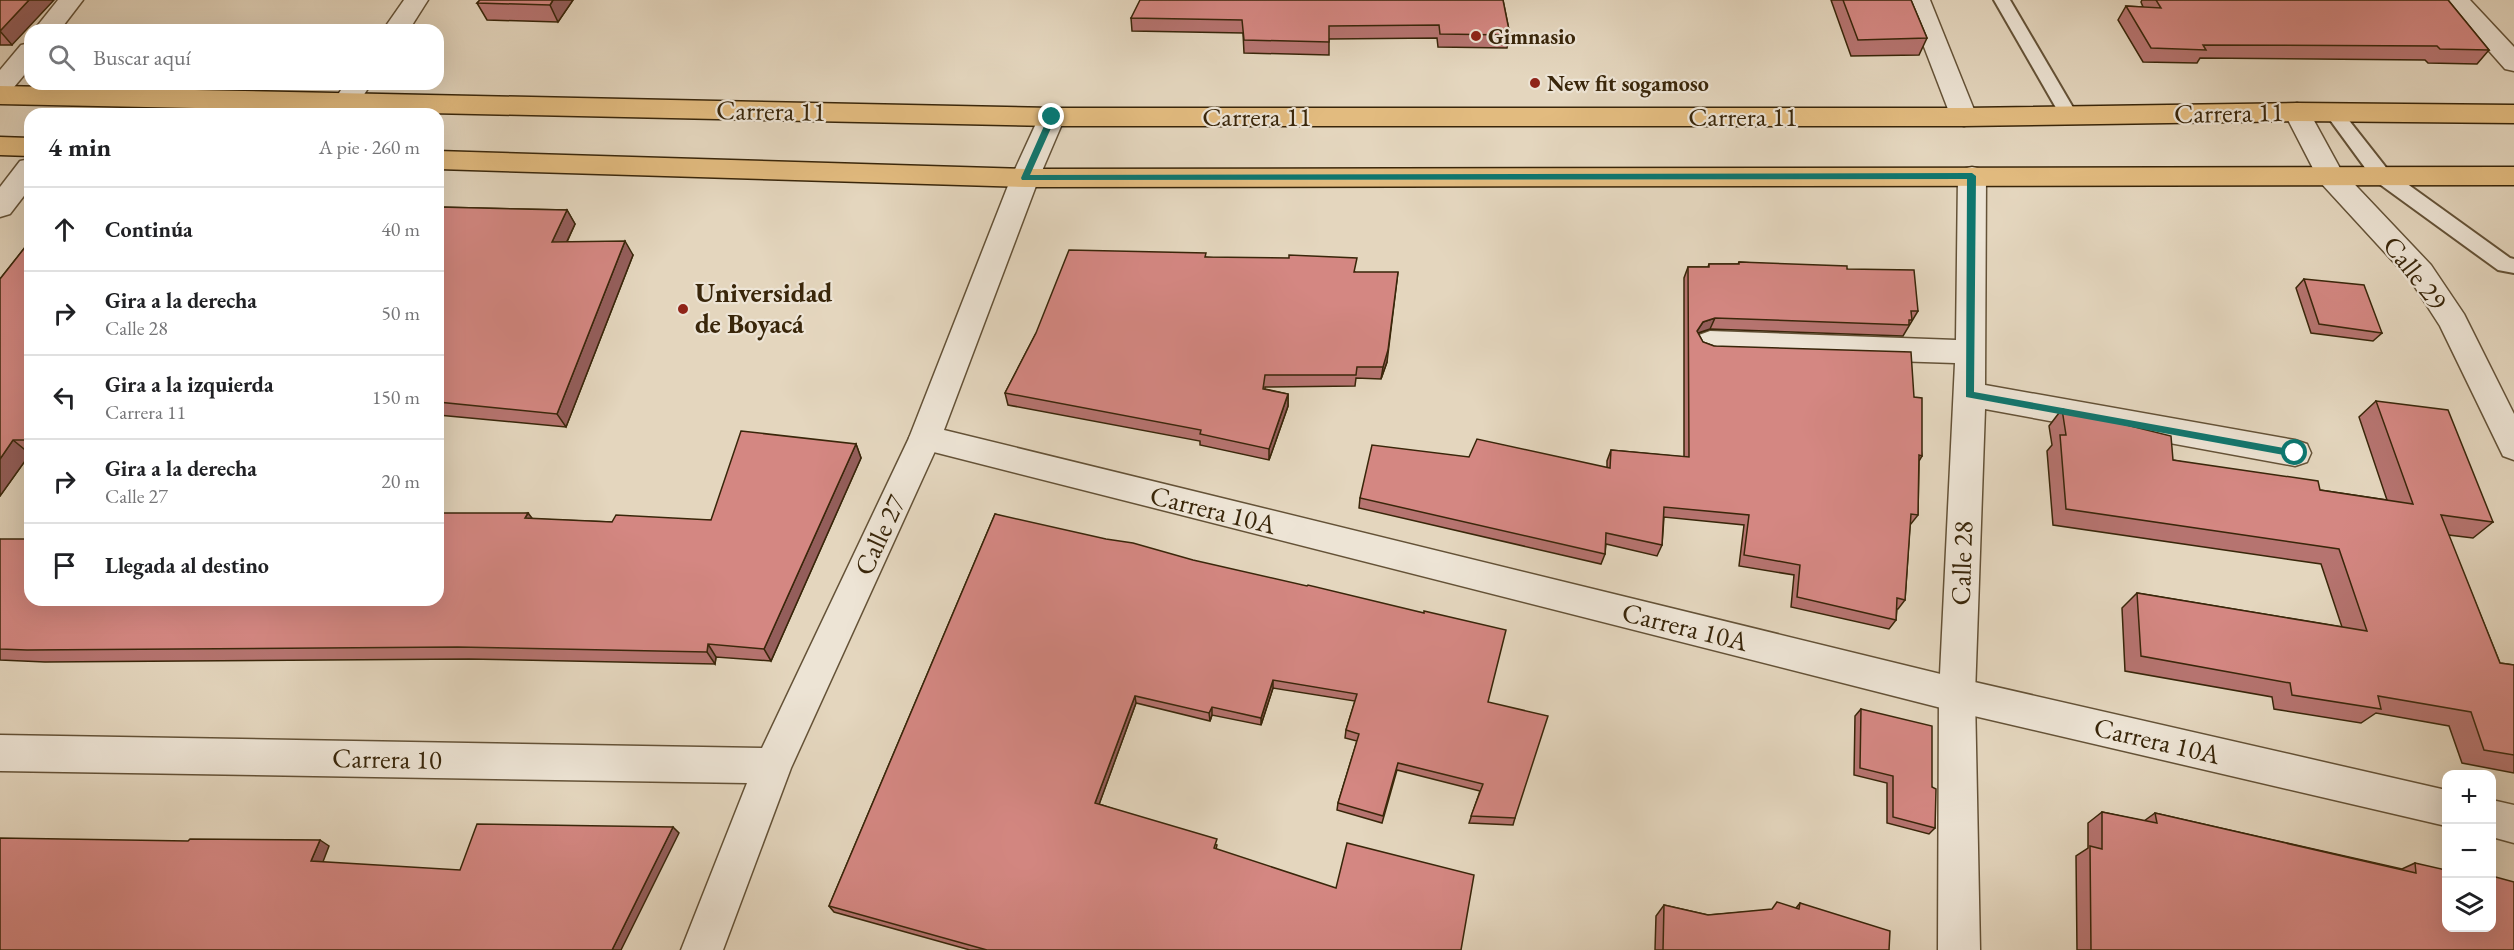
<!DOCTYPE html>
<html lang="es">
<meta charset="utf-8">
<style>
:root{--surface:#fff;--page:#f2f2f2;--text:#202124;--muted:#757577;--line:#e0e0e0}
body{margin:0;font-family:"EB Garamond",serif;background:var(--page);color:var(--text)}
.controls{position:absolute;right:18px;bottom:18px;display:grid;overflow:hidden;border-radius:12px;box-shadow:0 6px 24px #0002}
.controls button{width:54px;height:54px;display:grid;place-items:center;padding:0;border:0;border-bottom:2px solid var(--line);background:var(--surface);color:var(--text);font:30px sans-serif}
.stop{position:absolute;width:18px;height:18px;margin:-14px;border:4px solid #0f766e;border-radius:50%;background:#fff}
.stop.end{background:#0f766e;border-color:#fff;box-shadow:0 2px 6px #0008}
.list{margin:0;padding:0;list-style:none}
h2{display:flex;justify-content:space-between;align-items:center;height:78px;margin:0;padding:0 24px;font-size:26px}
h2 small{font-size:20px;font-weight:400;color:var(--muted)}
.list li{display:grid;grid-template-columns:39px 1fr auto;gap:18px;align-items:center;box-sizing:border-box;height:84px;padding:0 24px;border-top:2px solid var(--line)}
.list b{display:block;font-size:22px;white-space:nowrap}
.list p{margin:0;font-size:20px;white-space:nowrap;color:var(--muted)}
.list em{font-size:20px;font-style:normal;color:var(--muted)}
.icon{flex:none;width:33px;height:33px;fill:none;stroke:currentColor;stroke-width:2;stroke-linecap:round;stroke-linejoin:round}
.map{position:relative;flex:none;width:2514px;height:950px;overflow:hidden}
.search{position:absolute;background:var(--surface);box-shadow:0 6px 24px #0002;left:24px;top:24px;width:420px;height:66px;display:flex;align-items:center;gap:15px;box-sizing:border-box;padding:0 21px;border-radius:18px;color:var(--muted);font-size:22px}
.panel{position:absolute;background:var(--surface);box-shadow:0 6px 24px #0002;left:24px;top:108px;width:420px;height:498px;border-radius:18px}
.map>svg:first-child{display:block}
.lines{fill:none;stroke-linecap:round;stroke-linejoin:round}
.service-casing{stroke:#645237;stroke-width:4}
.minor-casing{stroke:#645237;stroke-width:3}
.tertiary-casing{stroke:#645237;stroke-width:3}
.primary-casing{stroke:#39260a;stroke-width:3}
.service{fill:#ede4d5;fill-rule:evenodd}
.minor{fill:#ede4d5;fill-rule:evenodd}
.tertiary{fill:#ede4d5;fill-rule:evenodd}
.primary{fill:#e2bb7f;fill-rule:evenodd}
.wall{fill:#b67470;stroke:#39260a;stroke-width:1.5}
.shaded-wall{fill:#945e5b;stroke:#39260a;stroke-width:1.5}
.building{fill:#d48782;stroke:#39260a;stroke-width:1.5}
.route{fill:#0f766e}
.poi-dot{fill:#8f2418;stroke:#ede4d5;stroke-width:2}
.labels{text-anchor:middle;stroke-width:4.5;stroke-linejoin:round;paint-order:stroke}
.far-poi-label{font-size:22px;font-weight:bold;fill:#39260a;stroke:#ede4d5;text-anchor:start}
.street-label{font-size:27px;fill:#39260a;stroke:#ede4d5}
.poi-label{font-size:27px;font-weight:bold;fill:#39260a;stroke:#ede4d5;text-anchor:start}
</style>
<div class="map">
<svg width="2514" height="950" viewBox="0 0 2514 950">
<rect width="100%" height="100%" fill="#e4d6be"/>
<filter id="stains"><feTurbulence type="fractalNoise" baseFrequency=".00333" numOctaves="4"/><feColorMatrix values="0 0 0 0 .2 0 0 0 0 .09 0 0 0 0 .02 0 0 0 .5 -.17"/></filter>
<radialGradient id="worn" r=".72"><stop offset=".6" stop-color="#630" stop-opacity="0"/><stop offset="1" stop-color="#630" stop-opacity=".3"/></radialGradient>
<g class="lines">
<g class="service-casing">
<g id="service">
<polygon points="1994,0 2010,0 2078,116 2075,120 2063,120"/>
<polygon points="2334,107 2340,109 2388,170 2510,258 2514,259 2514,273 2498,270 2374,180 2325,113 2328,109"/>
</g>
</g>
<g class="minor-casing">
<g id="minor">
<polygon points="58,0 83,0 60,30 34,30"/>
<polygon points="404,0 428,0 409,30 383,30"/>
<polygon points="1906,0 1930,0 1977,117 1973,123 1964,126 1955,123 1951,117"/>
<polygon points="2444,0 2470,0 2514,47 2514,71 2505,69"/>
<polygon points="30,43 30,68 9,93 0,95 0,70 21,45"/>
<polygon points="345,84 371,84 355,108 346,111 337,108 333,102"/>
<polygon points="2297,103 2306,106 2341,170 2431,265 2464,314 2514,414 2514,460 2503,456 2440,326 2411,281 2320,182 2284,112 2288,106"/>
<polygon points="30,159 30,188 10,214 0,217 0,187 20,161"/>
<polygon points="1972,167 1982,169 1986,176 1985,385 2295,440 2307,444 2311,453 2307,462 2295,466 1985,409 1975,695 1980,950 1938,950 1939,695 1955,363 1710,355 1699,351 1695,343 1699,335 1710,331 1956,340 1958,176 1962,169"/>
<polygon points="925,425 936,429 941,438 791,768 723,950 681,950 747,783 0,771 0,735 762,748 909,438 914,429"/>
</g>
</g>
<g class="tertiary-casing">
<g id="tertiary">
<polygon points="1052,108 1061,111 1065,117 1039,178 944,430 1957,678 2446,790 2446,826 1957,712 914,447 909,438 1011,178 1039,117 1043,111"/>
<polygon points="2492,800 2514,805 2514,843 2492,837"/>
</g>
</g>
<g class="primary-casing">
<g id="primary">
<polygon points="0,86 1052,108 1964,108 2297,103 2514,105 2514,123 2297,121 1964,126 1052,126 0,104"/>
<polygon points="0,137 30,138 30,156 0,155"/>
<polygon points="438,151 1025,169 2514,167 2514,185 1025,187 438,169"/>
</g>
</g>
<use href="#service" class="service"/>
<use href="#minor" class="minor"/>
<use href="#tertiary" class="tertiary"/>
<use href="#primary" class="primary"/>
</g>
<g class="wall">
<polygon points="0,0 12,45 0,45"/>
<polygon points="480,0 573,0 558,22 487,20 477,3"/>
<polygon points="1503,0 1510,35 1507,48 1438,47 1437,38 1329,39 1329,55 1244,53 1243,33 1132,31 1131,18"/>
<polygon points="1831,0 1911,0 1927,38 1919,55 1851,56"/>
<polygon points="2142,0 2448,0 2489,50 2477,64 2428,63 2425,60 2200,58 2197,63 2143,62 2118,20 2126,6 2143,7 2141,2"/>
<polygon points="438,207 567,210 575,224 567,242 633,255 566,427 438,415"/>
<polygon points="30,241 30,454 0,496 0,279"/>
<polygon points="1206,257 1355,272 1387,362 1381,379 1356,378 1355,386 1265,387 1265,389 1288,394 1288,406 1269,460 1200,445 1200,441 1008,405 1005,393 1036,333"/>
<polygon points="1739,262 1847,269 1918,311 1903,336 1710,329 1698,333 1703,342 1714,346 1914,397 1922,456 1919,461 1918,515 1910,525 1905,600 1898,609 1897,609 1896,620 1889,629 1791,607 1794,575 1739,566 1744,525 1664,517 1662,545 1657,556 1606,544 1605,554 1601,564 1359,508 1360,498 1469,457 1607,468 1607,461 1611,450 1684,457 1684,278 1688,267 1708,267 1709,264 1738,264"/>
<polygon points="2304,279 2382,333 2373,341 2311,333 2296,288"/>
<polygon points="2376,401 2493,522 2473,538 2448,535 2500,663 2514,665 2514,773 2462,763 2449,726 2376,713 2361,723 2274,709 2272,697 2125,671 2122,608 2137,593 2342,627 2321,564 2053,525 2047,451 2052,445 2049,426 2062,409 2173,460 2320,490 2387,500 2359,417"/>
<polygon points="856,444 861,458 771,661 716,657 715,664 469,659 45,662 0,660 0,539 30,600 528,513 532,519 612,522 711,520"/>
<polygon points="995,514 1488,702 1515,818 1513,825 1469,823 1480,791 1397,770 1382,823 1337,810 1338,803 1357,741 1345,738 1346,730 1355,701 1273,688 1261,725 1212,715 1210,721 1136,703 1099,804 1217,845 1216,849 1461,950 970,950 834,912 829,906"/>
<polygon points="1861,709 1932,787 1935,828 1929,834 1887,823 1887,783 1854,775 1855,716"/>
<polygon points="2102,812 2144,821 2155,813 2402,869 2415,863 2514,950 2077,950 2076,856 2088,848 2088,823"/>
<polygon points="1800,903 1889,950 1655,950 1656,916 1664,905 1708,915 1796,908"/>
</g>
<g class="shaded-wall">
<polygon points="29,0 54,0 12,45 0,31"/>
<polygon points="553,0 573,0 558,22 550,5"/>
<polygon points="567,210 575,224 560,256 552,242"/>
<polygon points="625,241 633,255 566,427 557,414"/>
<polygon points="1398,272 1387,362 1381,379 1383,367"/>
<polygon points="1715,318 1710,329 1698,333 1697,331 1703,322"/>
<polygon points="1288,394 1288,406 1269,460 1269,449"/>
<polygon points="13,440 30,454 0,496 0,459"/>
<polygon points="856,444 861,458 771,661 764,649"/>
<polygon points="528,513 538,526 525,518"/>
<polygon points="708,644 716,657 715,664 707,652"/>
<polygon points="1273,680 1273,688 1261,725 1261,718"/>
<polygon points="1135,696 1136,703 1097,810 1095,803"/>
<polygon points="1212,707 1212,715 1210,721 1209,713"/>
<polygon points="673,827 679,833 621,950 612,950"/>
<polygon points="320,840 329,846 321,867 311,861"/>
</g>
<g class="building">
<polygon points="0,0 29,0 0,31"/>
<polygon points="480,0 553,0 550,5 477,3"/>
<polygon points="1140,0 1503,0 1510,35 1440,34 1439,25 1329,26 1329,42 1244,40 1242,20 1131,18"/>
<polygon points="1843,0 1911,0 1927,38 1858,40"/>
<polygon points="2156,0 2448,0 2489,50 2440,49 2437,46 2203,45 2206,50 2151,48 2126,6 2161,8"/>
<polygon points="438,207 567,210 552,242 625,241 557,414 438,402"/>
<polygon points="30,241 30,440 13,440 0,459 0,279"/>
<polygon points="1069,250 1206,253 1205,257 1289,258 1289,255 1357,258 1354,272 1398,272 1388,350 1383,367 1357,367 1356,375 1265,375 1263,389 1288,394 1269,449 1200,434 1201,430 1005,393 1036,333"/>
<polygon points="1739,262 1847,266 1847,269 1914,270 1918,311 1911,311 1912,320 1909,320 1909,325 1715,318 1703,322 1697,331 1703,342 1714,346 1911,352 1914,397 1922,398 1922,456 1919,455 1918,515 1911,514 1905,600 1897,598 1896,620 1797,597 1800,565 1744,555 1749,515 1664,507 1662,545 1606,533 1605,554 1360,498 1372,445 1469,457 1477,439 1610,468 1611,450 1689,457 1688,267 1709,267 1709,264 1739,264"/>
<polygon points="2304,279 2364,285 2382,333 2319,324"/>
<polygon points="2376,401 2448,410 2493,522 2441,515 2500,663 2514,665 2514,755 2484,750 2471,712 2378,696 2381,709 2292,695 2290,683 2141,656 2137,593 2367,631 2339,549 2066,509 2060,435 2066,435 2062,409 2171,436 2173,460 2318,481 2320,490 2413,504"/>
<polygon points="741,431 856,444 764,649 708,644 707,652 458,647 27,650 0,649 0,539 30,539 30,600 438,600 438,513 528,513 525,518 612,522 616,515 711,520"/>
<polygon points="995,514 1106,539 1133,543 1193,560 1307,586 1308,585 1424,613 1424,611 1506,630 1488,702 1548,716 1515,818 1471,816 1483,784 1398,763 1383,816 1338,803 1359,734 1346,730 1357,694 1273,680 1261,718 1212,707 1209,713 1135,696 1095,803 1217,839 1214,848 1336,888 1347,843 1474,875 1461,950 987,950 829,906"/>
<polygon points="1861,709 1932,726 1932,787 1936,789 1935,828 1893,817 1893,776 1860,768"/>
<polygon points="2102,812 2157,823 2155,813 2416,873 2415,863 2446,870 2446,927 2492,927 2492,876 2514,882 2514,950 2091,950 2090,846 2102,849"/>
<polygon points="477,824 673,827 612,950 0,950 0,838 188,841 190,839 320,840 311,861 460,870"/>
<polygon points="1777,902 1799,909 1800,903 1890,931 1889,950 1663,950 1664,905 1708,915 1772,909"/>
</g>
<polygon class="route" points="1052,115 1056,117 1030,175 1972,173 1976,176 1974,392 2295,450 2300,453 2295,457 1966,397 1967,179 1022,180 1021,178 1048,117"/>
<g class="poi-dot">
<circle cx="1476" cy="36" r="6"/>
<circle cx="1535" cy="83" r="6"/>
<circle cx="683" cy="309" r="6"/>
</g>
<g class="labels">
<g class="far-poi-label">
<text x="1488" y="44">Gimnasio</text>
<text x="1547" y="91">New fit sogamoso</text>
</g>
<g class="street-label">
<text transform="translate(771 111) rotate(1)" y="9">Carrera 11</text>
<text transform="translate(2229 113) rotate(-1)" y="9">Carrera 11</text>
<text x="1257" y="126">Carrera 11</text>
<text x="1743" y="126">Carrera 11</text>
<text transform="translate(2415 273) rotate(52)" y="9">Calle 29</text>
<text transform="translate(1213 510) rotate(14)" y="9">Carrera 10A</text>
<text transform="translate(880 535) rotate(-65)" y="9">Calle 27</text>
<text transform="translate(1962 563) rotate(-88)" y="9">Calle 28</text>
<text transform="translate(1685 627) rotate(14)" y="9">Carrera 10A</text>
<text transform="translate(2157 741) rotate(13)" y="9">Carrera 10A</text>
<text transform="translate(387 759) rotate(1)" y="9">Carrera 10</text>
</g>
<g class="poi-label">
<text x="695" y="302">Universidad<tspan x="695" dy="31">de Boyacá</tspan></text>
</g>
</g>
<rect width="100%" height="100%" filter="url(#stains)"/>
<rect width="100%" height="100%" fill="url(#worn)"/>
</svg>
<div class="controls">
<button>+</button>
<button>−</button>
<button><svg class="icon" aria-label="layers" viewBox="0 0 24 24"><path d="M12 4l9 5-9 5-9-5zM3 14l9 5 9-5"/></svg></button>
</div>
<div class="stop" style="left:2295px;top:453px"></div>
<div class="stop end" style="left:1052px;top:117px"></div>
<div class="search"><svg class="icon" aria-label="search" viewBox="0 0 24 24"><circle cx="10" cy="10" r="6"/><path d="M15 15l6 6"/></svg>Buscar aquí</div>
<section class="panel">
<h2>4 min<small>A pie · 260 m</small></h2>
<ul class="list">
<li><svg class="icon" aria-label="ahead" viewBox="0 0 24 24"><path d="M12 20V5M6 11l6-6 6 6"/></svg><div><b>Continúa</b></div><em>40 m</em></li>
<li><svg class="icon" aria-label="right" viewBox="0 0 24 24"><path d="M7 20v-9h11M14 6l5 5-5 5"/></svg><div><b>Gira a la derecha</b><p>Calle 28</p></div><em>50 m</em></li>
<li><svg class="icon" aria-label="left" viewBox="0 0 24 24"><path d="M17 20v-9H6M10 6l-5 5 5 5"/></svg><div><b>Gira a la izquierda</b><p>Carrera 11</p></div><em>150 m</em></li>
<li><svg class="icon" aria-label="right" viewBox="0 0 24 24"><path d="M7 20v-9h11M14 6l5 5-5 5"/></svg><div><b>Gira a la derecha</b><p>Calle 27</p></div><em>20 m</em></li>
<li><svg class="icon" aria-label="arrive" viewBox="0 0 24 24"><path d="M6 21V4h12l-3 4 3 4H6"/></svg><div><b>Llegada al destino</b></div></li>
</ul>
</section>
</div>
